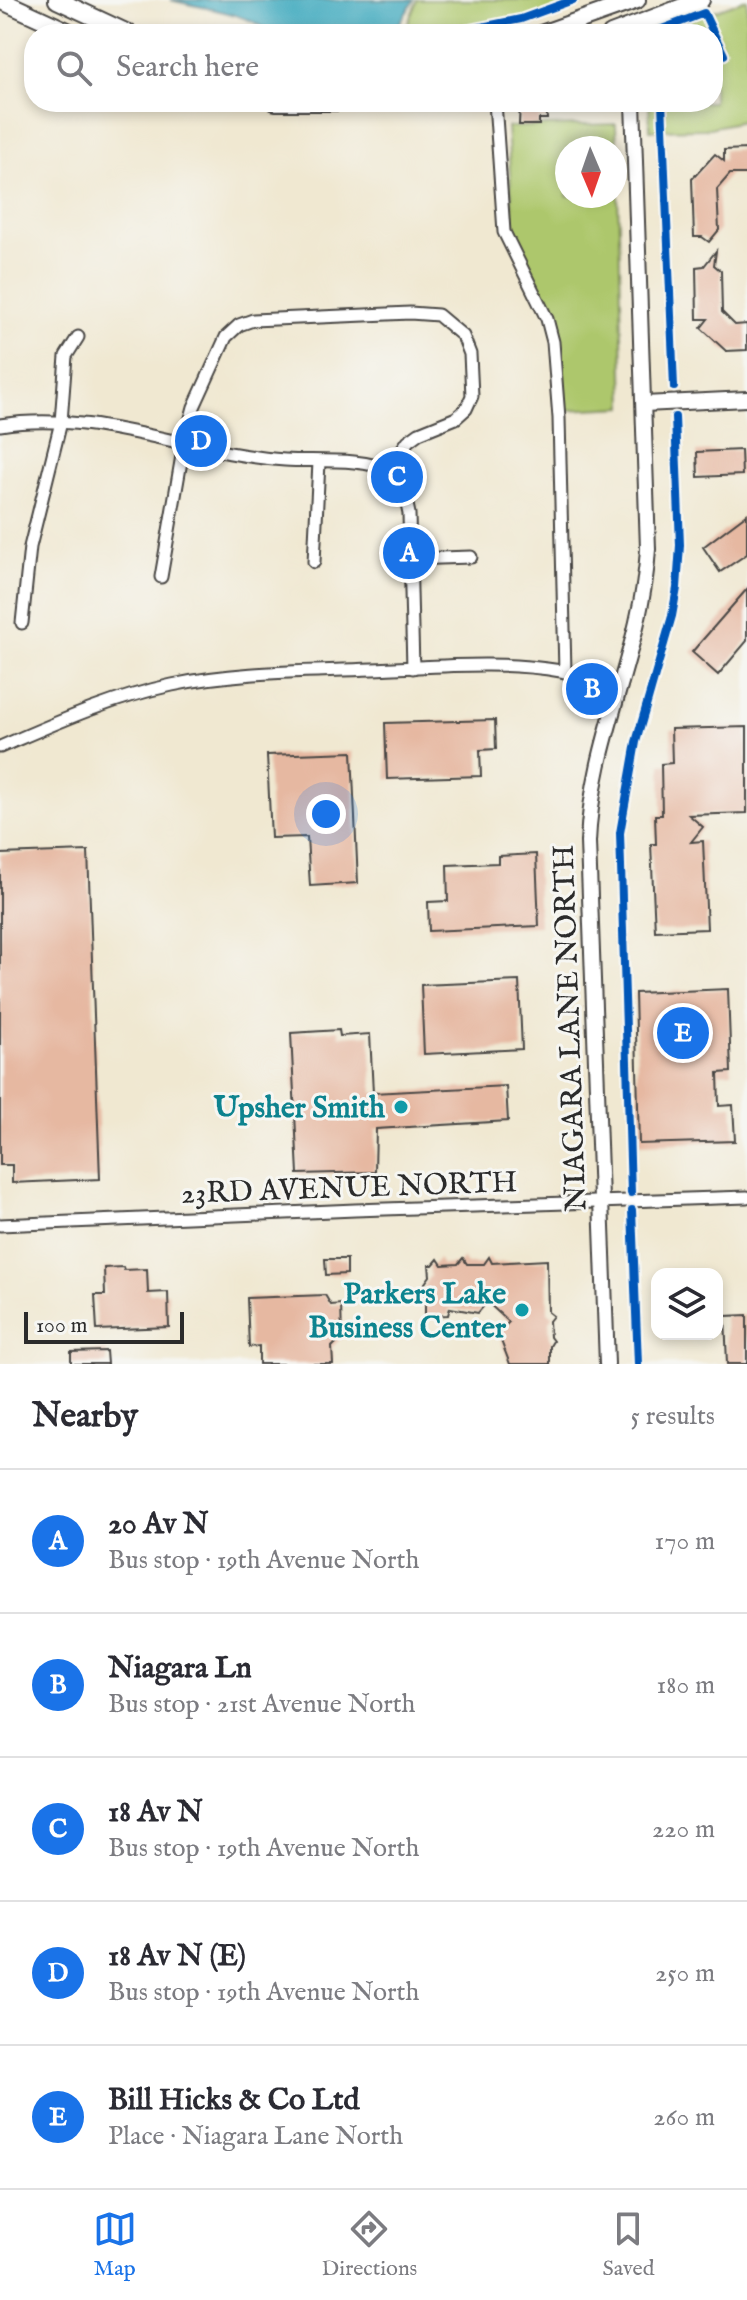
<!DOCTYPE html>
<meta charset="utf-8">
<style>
:root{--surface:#fff;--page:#f7f7f7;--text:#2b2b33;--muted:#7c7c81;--line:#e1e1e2;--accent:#1a73e8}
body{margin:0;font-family:"IM FELL English",serif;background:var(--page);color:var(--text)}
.controls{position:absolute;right:24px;bottom:24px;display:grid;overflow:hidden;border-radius:16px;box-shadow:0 4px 12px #0003}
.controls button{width:72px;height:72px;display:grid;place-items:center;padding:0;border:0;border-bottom:2px solid var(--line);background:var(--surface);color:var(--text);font:40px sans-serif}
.compass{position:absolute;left:555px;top:136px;width:72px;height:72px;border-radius:50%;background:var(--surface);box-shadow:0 4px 12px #0003;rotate:178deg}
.scale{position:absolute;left:24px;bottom:20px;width:160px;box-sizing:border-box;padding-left:8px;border:4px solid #2b2b2b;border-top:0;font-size:22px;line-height:28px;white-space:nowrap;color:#2b2b2b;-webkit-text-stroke:6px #f6f6f2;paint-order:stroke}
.you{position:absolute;left:326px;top:814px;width:28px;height:28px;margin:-20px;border:6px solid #fff;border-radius:50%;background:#1a73e8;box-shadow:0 0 0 12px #1a73e833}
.badge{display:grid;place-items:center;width:52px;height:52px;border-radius:50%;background:var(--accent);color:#fff;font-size:26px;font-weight:700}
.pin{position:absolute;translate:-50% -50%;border:4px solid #fff;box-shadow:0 2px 8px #0006}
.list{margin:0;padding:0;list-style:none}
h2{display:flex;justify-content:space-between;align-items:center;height:104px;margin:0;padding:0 32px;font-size:34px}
h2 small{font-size:26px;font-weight:400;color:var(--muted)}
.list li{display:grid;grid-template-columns:52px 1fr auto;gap:24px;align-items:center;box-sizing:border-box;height:144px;padding:0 32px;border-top:2px solid var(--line)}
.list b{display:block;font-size:30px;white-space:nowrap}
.list p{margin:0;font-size:26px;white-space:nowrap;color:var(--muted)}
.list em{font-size:26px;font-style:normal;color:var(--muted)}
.icon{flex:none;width:44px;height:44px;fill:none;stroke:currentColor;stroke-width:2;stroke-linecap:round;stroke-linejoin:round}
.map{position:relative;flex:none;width:747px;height:1364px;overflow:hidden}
.search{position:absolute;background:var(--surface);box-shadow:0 4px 12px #0003;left:24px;right:24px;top:24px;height:88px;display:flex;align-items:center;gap:20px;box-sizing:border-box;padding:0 28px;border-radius:32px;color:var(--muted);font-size:30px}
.sheet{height:824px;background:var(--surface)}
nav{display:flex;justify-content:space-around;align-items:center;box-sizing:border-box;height:112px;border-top:2px solid var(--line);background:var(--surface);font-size:22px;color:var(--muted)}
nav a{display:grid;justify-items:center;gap:4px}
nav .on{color:var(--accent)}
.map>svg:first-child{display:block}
.green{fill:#adc76c;stroke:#6c794c;stroke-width:2;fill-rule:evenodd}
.water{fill:#3ea9be;stroke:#346a74;stroke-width:2}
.building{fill:#e6b8a1}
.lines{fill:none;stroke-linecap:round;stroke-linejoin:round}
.minor-casing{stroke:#494744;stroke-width:15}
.tertiary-casing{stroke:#494744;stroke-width:18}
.secondary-casing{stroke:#494744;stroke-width:20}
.minor{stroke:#fff;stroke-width:11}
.tertiary{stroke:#fff;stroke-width:14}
.secondary{stroke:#fff;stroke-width:16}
.cycleway-casing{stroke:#f6f6f2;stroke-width:13}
.cycleway{stroke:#0057b8;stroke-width:8}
.culture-dot{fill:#0f9aa8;stroke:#f6f6f2;stroke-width:3}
.labels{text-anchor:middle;stroke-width:6;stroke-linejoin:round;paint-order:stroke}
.street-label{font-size:30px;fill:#2b2b2b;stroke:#f6f6f2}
.culture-label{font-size:30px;font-weight:bold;fill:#0d838f;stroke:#f6f6f2;text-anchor:end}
</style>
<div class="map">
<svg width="747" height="1364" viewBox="0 0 747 1364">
<rect width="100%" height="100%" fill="#f6f6f2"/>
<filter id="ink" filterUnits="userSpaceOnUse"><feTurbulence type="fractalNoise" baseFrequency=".0125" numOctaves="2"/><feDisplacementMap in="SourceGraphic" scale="16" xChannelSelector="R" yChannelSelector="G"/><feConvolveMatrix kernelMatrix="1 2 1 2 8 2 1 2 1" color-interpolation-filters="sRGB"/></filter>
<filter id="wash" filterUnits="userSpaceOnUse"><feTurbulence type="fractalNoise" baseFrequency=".006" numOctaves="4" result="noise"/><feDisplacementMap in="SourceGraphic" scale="32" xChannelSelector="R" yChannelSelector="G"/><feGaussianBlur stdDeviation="1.8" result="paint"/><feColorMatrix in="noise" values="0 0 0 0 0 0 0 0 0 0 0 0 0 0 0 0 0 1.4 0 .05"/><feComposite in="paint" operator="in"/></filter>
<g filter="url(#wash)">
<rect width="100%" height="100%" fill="#f0e8d1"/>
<g class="green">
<polygon points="417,0 593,0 498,34 407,34 407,26"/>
<polygon points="744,0 747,0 747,120 705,129 650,130 649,102 713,102 713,34 651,34"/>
<path d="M 616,124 L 624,407 L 566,410 L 560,335 L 544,295 L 514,234 L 507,127 ZM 615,148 L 615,196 L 567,196 L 567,148 Z"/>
</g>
<path class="water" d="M 171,0 L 414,0 L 400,23 L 368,34 L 273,34 C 246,12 204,9 171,0 Z"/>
<g id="blocks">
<g class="building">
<polygon points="520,102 546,103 547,119 539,119 539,125 519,125"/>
<polygon points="747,149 747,174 730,174 717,189 719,230 709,242 702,237 694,237 692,179 715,154 724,161 724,150"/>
<polygon points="716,251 714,265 721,271 722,312 735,325 747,324 747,350 726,351 701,328 708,319 697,319 696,267 704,266"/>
<polygon points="741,450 742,475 698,477 697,452"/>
<polygon points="747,514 747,554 720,572 703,547"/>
<polygon points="747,589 747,641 718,675 692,652"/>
<polygon points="495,720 496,749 480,750 481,776 387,779 385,723"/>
<polygon points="747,727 747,813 689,815 703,827 691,842 703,841 707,929 655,931 651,844 656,844 655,815 662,815 661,764 672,763 671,729"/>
<polygon points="352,752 358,883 310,886 307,837 271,838 267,755"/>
<polygon points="88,851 100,1179 12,1183 12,1165 0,1165 0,854"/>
<polygon points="536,854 539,926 429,931 428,902 448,901 447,865 498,863 498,856"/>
<polygon points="519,981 522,1049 424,1054 421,985"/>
<polygon points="728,989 731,1072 718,1073 719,1106 733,1105 735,1141 639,1144 635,993"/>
<polygon points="339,1030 340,1036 370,1034 373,1093 506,1086 508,1121 376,1129 375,1172 298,1174 291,1033"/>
<polygon points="489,1257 492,1263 547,1260 548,1312 553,1316 549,1321 550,1337 553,1341 550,1346 550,1364 510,1364 498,1333 509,1322 487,1302 478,1313 450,1308 448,1315 425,1316 425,1283 430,1276 429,1265 433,1265 438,1259 442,1265 458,1264 463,1258 467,1264 484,1264"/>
<polygon points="325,1259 347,1259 347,1274 326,1275"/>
<polygon points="123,1267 124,1270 147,1269 148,1293 168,1292 169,1327 97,1330 95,1295 105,1295 104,1268"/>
<polygon points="325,1295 331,1305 341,1304 342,1337 332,1347 333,1364 259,1364 259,1346 249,1347 247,1298"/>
<polygon points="747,1315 747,1364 727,1364 725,1316"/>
<polygon points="106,1351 107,1364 71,1364 71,1352"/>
</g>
</g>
</g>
<g filter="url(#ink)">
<use href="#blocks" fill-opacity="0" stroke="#494744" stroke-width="2"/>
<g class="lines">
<g class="minor-casing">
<g id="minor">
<polyline points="495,102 504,232 547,319 553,342 559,418 565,672"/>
<path d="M 0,425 C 96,409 190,454 285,460 C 312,462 366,457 388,471 C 403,481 406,499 409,514 L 413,668"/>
<polyline points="410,559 471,557"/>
<polyline points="314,562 319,462"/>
<polyline points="161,577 184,444 194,407 226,337 239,325 253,320 410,313 438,315 463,336 470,354 472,396 466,409 456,418 419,433 408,441 387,471"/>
<polyline points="22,623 30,547 61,422 66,356 78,337"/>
<path d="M 0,747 C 56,723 111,698 172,685 C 238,671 306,672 372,669 C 434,667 500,660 561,671 C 582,675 600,683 617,694"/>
<polyline points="0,1225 355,1210 747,1197"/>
</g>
</g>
<g class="tertiary-casing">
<g id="tertiary">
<polyline points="644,404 747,399"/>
<path d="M 607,1364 L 588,842 C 592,738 642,652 648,549 L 633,102"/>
</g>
</g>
<g class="secondary-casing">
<g id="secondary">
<polyline points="0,0 74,34"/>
<polyline points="57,0 130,34"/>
<polyline points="541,34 637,0"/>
<polyline points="611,34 701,0"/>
<polyline points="275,102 374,102"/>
</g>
</g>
<use href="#minor" class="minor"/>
<use href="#tertiary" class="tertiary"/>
<use href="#secondary" class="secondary"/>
<g class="cycleway-casing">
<g id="cycleway">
<polyline points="447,34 521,19 573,0"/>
<polyline points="649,34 704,13 724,55"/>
<polyline points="662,102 674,387"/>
<polyline points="631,1193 620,833 636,742 672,616 677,588 680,545 675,417"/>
<polyline points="632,1210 638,1364"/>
</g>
</g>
<use href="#cycleway" class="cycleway"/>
</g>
</g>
<g class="culture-dot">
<circle cx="401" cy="1107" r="8"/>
<circle cx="522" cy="1310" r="8"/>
</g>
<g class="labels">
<g class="street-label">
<text transform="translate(569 1028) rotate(-92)" y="10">NIAGARA LANE NORTH</text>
<text transform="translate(349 1187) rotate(-2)" y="10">23RD AVENUE NORTH</text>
</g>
<g class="culture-label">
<text x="385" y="1117">Upsher Smith</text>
<text x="506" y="1303">Parkers Lake<tspan x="506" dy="34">Business Center</tspan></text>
</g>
</g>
</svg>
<div class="controls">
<button><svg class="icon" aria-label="layers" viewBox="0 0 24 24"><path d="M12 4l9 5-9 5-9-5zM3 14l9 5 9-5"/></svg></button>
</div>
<svg class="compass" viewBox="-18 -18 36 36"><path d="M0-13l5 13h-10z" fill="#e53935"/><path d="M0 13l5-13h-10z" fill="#7c7c81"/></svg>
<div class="scale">100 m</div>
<div class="you"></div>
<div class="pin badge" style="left:409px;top:553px">A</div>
<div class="pin badge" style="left:592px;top:689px">B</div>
<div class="pin badge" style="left:397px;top:477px">C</div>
<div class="pin badge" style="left:201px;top:441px">D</div>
<div class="pin badge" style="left:683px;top:1033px">E</div>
<div class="search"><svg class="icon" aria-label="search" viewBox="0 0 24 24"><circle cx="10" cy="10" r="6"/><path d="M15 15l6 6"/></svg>Search here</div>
</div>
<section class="sheet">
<h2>Nearby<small>5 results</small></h2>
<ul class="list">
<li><span class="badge">A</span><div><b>20 Av N</b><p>Bus stop · 19th Avenue North</p></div><em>170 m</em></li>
<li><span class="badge">B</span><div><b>Niagara Ln</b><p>Bus stop · 21st Avenue North</p></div><em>180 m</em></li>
<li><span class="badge">C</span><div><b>18 Av N</b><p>Bus stop · 19th Avenue North</p></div><em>220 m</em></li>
<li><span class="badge">D</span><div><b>18 Av N (E)</b><p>Bus stop · 19th Avenue North</p></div><em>250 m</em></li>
<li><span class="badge">E</span><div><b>Bill Hicks &amp; Co Ltd</b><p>Place · Niagara Lane North</p></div><em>260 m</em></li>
</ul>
</section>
<nav>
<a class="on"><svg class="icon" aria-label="map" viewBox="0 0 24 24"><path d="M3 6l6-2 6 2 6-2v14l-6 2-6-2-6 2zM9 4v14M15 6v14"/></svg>Map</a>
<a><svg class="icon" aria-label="directions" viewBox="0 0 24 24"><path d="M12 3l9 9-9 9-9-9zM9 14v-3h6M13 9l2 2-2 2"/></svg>Directions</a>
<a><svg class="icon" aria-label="saved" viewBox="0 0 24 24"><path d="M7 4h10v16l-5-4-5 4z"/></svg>Saved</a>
</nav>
